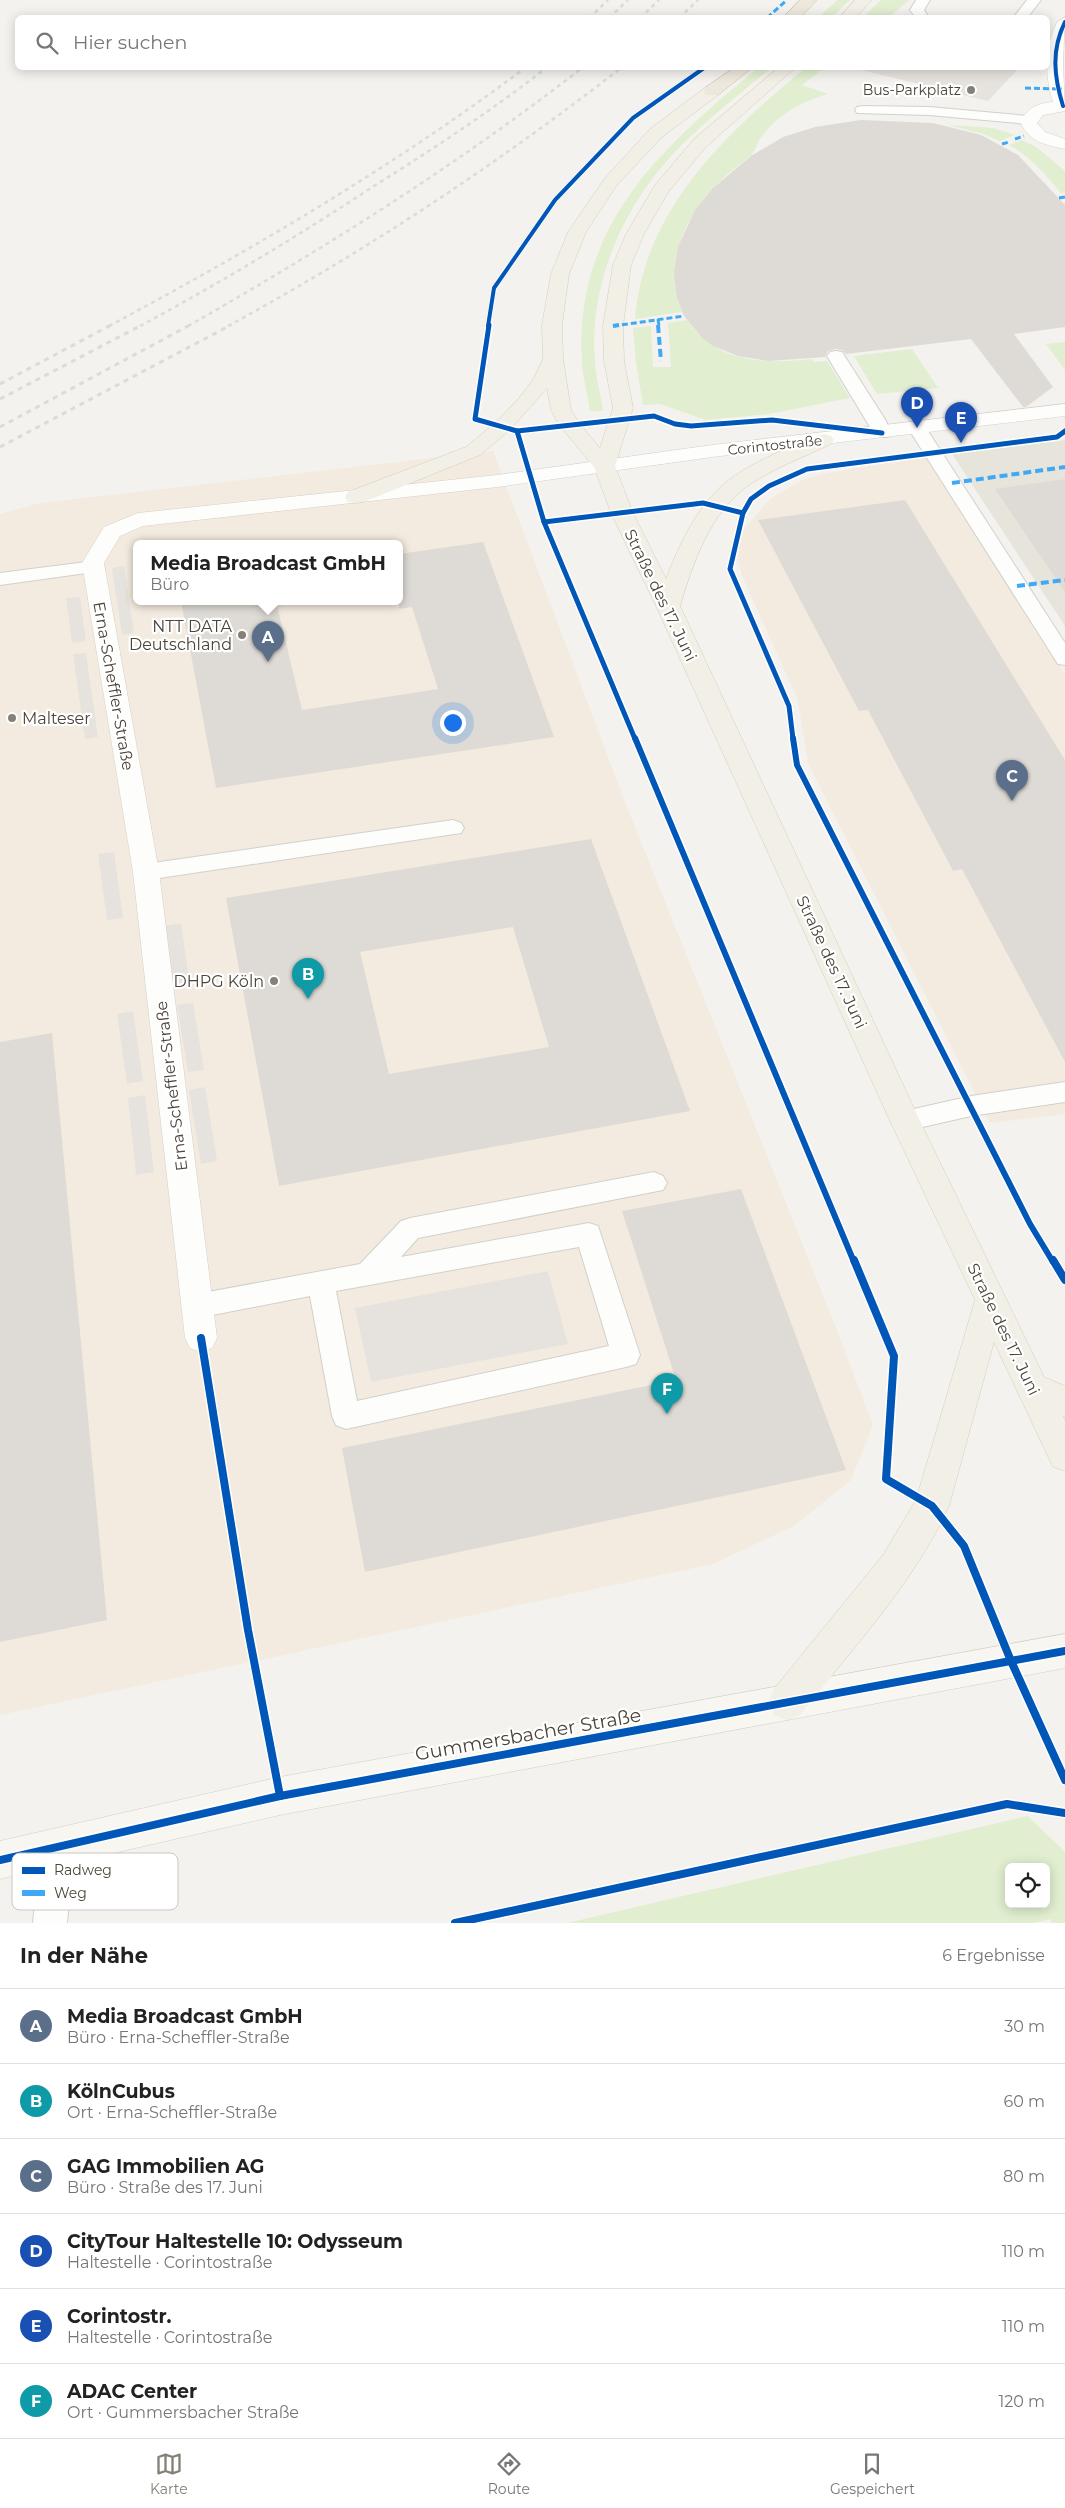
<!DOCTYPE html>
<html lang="de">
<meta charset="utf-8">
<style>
:root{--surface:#fff;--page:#f6f6f6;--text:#222;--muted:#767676;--line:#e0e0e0;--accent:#868178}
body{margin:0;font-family:Montserrat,sans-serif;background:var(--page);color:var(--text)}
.controls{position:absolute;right:15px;bottom:15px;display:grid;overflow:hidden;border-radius:8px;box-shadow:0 2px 12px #0003}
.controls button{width:45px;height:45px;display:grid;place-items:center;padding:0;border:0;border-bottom:1px solid var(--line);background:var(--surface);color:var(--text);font:25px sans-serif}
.you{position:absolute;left:452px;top:722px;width:18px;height:18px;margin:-12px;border:4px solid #fff;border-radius:50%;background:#1a73e8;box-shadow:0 0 0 8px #1a73e833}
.badge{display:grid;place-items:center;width:32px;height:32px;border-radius:50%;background:var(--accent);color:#fff;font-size:16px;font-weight:700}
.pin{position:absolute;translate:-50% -41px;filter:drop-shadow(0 1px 2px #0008)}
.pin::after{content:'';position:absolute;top:26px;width:18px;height:15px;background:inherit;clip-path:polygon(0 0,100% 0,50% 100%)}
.popup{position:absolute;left:133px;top:540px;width:270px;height:65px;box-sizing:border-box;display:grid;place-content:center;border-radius:8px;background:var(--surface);filter:drop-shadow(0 1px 4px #0005);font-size:16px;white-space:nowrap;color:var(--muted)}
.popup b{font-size:19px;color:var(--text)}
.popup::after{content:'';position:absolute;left:50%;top:100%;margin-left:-10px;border:10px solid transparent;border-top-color:var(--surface)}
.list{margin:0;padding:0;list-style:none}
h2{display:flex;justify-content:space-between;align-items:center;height:65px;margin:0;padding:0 20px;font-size:21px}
h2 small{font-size:16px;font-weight:400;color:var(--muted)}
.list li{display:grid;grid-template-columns:32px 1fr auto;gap:15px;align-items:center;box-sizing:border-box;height:75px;padding:0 20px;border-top:1px solid var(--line)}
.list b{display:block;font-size:19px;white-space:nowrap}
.list p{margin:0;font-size:16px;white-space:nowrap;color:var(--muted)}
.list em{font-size:16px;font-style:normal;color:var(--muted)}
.icon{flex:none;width:28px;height:28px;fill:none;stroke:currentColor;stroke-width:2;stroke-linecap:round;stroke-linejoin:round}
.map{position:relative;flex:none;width:1065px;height:1923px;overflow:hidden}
.search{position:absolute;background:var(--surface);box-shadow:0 2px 12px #0003;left:15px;right:15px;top:15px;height:55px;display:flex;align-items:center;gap:12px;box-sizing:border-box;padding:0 18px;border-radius:8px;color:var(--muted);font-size:19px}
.sheet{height:515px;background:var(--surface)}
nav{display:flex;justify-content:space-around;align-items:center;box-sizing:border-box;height:70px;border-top:1px solid var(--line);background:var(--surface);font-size:14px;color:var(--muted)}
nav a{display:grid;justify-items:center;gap:2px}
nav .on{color:var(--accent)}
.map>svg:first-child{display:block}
.residential{fill:#e7e4dc}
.commercial{fill:#f3ebdf;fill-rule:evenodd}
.green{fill:#e1eecf;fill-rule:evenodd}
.parking{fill:#e6e3df}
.building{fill:#dedbd6;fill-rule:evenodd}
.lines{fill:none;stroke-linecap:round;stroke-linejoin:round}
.lane-casing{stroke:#d2d0cb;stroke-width:2}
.street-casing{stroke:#d2d0cb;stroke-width:1}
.secondary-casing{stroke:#d3cfc5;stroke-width:1}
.primary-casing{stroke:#d6cebb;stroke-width:1}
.highway-casing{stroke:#ccbfa9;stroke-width:1}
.lane{fill:#fdfdfc;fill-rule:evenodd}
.street{fill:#fdfdfc;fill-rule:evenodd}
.secondary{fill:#f7f6f1;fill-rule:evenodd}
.primary{fill:#f2efe6;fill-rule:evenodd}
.highway{fill:#ede8db;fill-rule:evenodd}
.rail-far1{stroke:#dbdbda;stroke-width:2.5;stroke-dasharray:4 4;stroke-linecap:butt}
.rail{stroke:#dbdbda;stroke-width:3;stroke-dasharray:5 5;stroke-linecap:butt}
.quiet-far1{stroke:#3fa9f5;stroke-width:3;stroke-dasharray:6 3;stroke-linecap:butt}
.quiet{stroke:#3fa9f5;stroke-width:4;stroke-dasharray:8 4;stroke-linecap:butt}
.cycleway-far3-casing{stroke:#fff;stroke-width:5.5}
.cycleway-far2-casing{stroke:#fff;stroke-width:8}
.cycleway-far1-casing{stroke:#fff;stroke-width:9}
.cycleway-casing{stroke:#fff;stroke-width:11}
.cycleway-far3{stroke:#0057b8;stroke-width:4}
.cycleway-far2{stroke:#0057b8;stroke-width:5}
.cycleway-far1{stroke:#0057b8;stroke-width:6}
.cycleway{stroke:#0057b8;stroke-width:8}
.poi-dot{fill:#868178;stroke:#fff;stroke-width:2}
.labels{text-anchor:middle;stroke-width:4.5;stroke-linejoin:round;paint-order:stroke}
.far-poi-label{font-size:14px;fill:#4b4439;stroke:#fff;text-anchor:end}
.far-street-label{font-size:14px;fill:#4b4439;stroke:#fff}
.street-label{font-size:16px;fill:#4b4439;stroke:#fff}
.poi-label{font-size:16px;fill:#4b4439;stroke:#fff;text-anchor:end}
.near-street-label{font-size:19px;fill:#4b4439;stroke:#fff}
.key{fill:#fff;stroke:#c9c7c4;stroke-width:1}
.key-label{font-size:14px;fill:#4b4439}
</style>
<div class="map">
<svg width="1065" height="1923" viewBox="0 0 1065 1923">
<rect width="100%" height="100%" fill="#f4f2ee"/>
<polygon class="residential" points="1065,440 1065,626 952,454"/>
<g class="commercial">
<path d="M 493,451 L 625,802 L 835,1325 L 873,1425 L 851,1480 L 794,1526 L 713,1564 L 0,1715 L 0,514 L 40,503 ZM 137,543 L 399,543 L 399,601 L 137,601 Z"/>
<polygon points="925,457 1065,674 1065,1114 990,1123 808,763 798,700 742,576 738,560 739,547 744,529 770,499 800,481 821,474"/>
</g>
<g class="green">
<polygon points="837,0 850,0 832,17 819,17"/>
<polygon points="881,0 909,0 889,17 863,17"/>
<path d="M 758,68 L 771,68 C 743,91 714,114 688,139 C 628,195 588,279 595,362 C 596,379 601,395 603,411 L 590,411 C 588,395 583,379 582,363 C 573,225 662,147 758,68 Z"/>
<path d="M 805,68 L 824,68 L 802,85 L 828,94 C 801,102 780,113 762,136 C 757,142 756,151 750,156 C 740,165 728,173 718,183 C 683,217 665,264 682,312 L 635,319 C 644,209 725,135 805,68 Z"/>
<polygon points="949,125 993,128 1015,135 1000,141 983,134"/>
<path d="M 1022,140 L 1036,147 L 1065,171 L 1065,192 L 1061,193 C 1045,174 1031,157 1009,145 Z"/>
<path d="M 687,320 C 692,326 698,335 705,340 C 734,364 777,363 812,359 L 814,362 L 827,361 L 850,398 L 769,414 L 706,420 L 660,404 L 643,405 L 636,363 L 633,328 L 651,326 L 653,367 L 671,367 L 668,323 Z"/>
<polygon points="1065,342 1065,370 1046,344"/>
<polygon points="912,349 938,388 877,394 854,356"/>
<path d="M 1028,1816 L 1065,1852 L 1065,1923 L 1052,1923 L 1050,1919 L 1034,1923 L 567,1923 ZM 1009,1867 L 1046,1867 L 1046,1904 L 1009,1904 Z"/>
</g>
<g class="parking">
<polygon points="853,68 1019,68 988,101"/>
<polygon points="124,566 134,633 122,635 112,568"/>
<polygon points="80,597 86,641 72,643 66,598"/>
<polygon points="86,653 98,737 85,739 73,654"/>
<polygon points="114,852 123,918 107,920 98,854"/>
<polygon points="181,923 190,986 174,989 165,926"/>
<polygon points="193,1003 204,1070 188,1072 177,1005"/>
<polygon points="133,1011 143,1081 127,1084 117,1014"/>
<polygon points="205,1087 217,1161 201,1164 189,1090"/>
<polygon points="145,1095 154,1172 136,1175 128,1098"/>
<polygon points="548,1271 568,1344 371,1382 355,1308"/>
</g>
<g class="building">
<polygon points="861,120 933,123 981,135 1018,155 1065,205 1065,327 1014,334 1053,387 1026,407 1023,407 971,339 846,354 842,350 836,349 828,351 825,357 768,361 738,356 713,346 703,339 684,316 677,298 674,273 678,247 695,210 713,188 751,156 783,137 815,127"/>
<polygon points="1065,479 1065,592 995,489"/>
<polygon points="905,500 1065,760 1065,1062 962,869 953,871 868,710 859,711 758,520"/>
<polygon points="483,542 554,737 216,788 181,601 276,601 302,710 438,689 412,607 399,609 399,554"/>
<path d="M 591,839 L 690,1111 L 279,1186 L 226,898 ZM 513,927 L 549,1047 L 389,1074 L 360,952 Z"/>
<polygon points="52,1033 107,1620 0,1642 0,1042"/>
<polygon points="741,1189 846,1470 365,1572 342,1448 676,1380 622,1211"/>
</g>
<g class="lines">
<g class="lane-casing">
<g id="lane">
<polygon points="916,0 930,0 924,10 929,18 916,18 910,10"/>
<polygon points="1027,0 1041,0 1027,18 1013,18"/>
<polygon points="862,106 929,107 1028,116 1035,120 1028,124 929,115 857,113 855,110 857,107"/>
<polygon points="836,351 842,352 886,421 891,433 888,437 876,437 827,356 830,352"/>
<polygon points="917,423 923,424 926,428 1065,643 1065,665 1058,664 908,428 911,424"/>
<polygon points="94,561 101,563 104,567 101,571 0,585 0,573"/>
<polygon points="453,820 461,823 464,828 461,833 146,880 138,878 135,872 138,866 146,864"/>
<polygon points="1065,1082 1065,1102 971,1116 905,1131 896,1128 892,1121 896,1114 905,1111 971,1096"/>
<path d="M 654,1172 L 663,1176 L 667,1183 L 663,1190 L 418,1238 L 401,1257 L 589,1223 L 598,1226 L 640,1355 L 636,1364 L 626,1367 L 346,1429 L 336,1425 L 332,1416 L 310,1296 L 197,1318 L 187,1314 L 183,1306 L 187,1298 L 197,1294 L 360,1264 L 401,1221 L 410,1218 ZM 579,1247 L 609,1346 L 357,1401 L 336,1291 Z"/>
<polygon points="57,1831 69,1836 74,1848 67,1923 33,1923 40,1848 45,1836"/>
</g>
</g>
<g class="street-casing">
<g id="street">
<path d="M 1065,17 L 1063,63 L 1065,111 L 1043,115 L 1037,123 L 1045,132 L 1065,139 L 1065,149 C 1046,145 1029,142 1021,123 C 1025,108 1039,103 1053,102 C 1045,75 1044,48 1057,22 Z"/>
<polygon points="1065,404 1065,416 712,457 497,487 143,526 120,536 104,563 159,872 217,1338 212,1348 201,1352 190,1348 185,1338 133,872 82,563 104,527 138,513 497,475 712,445"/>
</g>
</g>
<g class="secondary-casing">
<polygon id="secondary" points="1065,1634 1065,1668 280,1815 0,1879 0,1841 280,1777"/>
</g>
<g class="primary-casing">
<g id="primary">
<polygon points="855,0 872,0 855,18 839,18"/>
<path d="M 778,68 L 795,68 L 706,147 L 669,191 L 644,234 L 631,265 L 623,326 L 624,361 L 633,408 L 615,466 L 633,513 L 666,579 C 680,542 700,500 733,477 C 758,459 789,448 817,436 L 824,434 L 831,436 L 834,440 L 831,444 C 804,457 774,468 749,485 C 710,512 693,563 680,606 L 920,1121 L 1044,1377 L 1065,1386 L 1065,1417 L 1063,1416 L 1065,1421 L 1065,1471 L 1053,1467 L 994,1342 L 949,1506 C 914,1583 852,1649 800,1715 L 787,1720 L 774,1715 L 769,1702 L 774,1689 L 883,1555 L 916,1500 L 975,1300 L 890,1121 L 656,606 L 611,513 L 594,467 L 560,426 L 551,410 L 547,388 L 509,431 L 480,455 L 364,502 L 356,503 L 348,502 L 345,497 L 348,492 L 466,447 L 495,423 L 519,398 L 533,380 L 543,359 L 542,325 L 551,274 L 568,232 L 605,178 L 650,129 L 706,87 L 718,87 L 720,91 L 718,95 L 662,137 L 617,185 L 586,232 L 569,274 L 562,325 L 563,359 L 571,410 L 579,423 L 600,448 L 613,408 L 604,361 L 603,326 L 613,265 L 626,234 L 655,185 L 694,139 Z"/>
</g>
</g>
<g class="highway-casing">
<g id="highway">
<polygon points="800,0 817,0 800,18 783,18"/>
<polygon points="734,68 752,68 718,95 706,95 704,91 706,87"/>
</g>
</g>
<use href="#lane" class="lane"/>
<use href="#street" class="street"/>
<use href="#secondary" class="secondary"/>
<use href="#primary" class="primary"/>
<use href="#highway" class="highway"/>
<g class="rail-far1">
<polyline points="589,18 608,0"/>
<polyline points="609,18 628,0"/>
<polyline points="640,18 659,0"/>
<polyline points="679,18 698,0"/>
<path d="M 109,326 C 253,249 394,166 525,68"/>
<path d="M 140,326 C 220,283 298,236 374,186 C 433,149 491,111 546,68"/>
<path d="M 188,326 C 325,248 457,165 582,68"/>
<path d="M 228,326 C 366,251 497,164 621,68"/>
</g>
<g class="rail">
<polyline points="0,384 111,325"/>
<polyline points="0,399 142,325"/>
<polyline points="0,427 190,325"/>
<polyline points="0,447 231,325"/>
</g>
<g class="quiet-far1">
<polyline points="767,18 787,0"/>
<polyline points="1025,88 1062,89"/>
<polyline points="1015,139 1024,136"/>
<polyline points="1002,144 1009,142"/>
<polyline points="1059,198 1065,197"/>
<polyline points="658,319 659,326"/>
<polyline points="613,326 684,316"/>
</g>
<g class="quiet">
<polyline points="658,325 661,361"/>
<polyline points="613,326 619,325"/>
<polyline points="952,483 1065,467"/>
<polyline points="1017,586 1065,580"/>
</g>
<g class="cycleway-far3-casing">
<g id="cycleway-far3">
<path d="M 1063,106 C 1054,77 1051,50 1065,22"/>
<polyline points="488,326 494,288 555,200 633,118 704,68"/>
</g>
</g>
<g class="cycleway-far2-casing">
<g id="cycleway-far2">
<polyline points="489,325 475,419 517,431 654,416 675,424 691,426 772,420 882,433"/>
<polyline points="517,431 544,522 635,739"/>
<polyline points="544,522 703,503 743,513"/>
<polyline points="793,739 789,706 730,569 743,513 751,499 769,486 807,469 1057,437 1065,431"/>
</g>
</g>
<g class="cycleway-far1-casing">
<g id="cycleway-far1">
<polyline points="635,738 854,1262"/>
<polyline points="793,738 797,765 1030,1224 1053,1262"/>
</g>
</g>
<g class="cycleway-casing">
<g id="cycleway">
<polyline points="854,1260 894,1356 886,1479 932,1506 964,1546 1011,1661 1065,1780"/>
<polyline points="1053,1260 1065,1280"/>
<polyline points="201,1338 248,1630 280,1796"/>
<polyline points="0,1860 280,1796 1065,1651"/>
<polyline points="455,1923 1007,1804 1065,1813"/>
</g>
</g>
<use href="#cycleway-far3" class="cycleway-far3"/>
<use href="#cycleway-far2" class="cycleway-far2"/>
<use href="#cycleway-far1" class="cycleway-far1"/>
<use href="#cycleway" class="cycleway"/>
</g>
<g class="poi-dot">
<circle cx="971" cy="90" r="5"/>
<circle cx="242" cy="635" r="5"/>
<circle cx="12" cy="718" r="5"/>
<circle cx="274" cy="981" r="5"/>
</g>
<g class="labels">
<g class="far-poi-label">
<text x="961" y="95">Bus-Parkplatz</text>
</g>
<g class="far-street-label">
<text transform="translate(775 445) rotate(-6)" y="5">Corintostraße</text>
</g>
<g class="street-label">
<text transform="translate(661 595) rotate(64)" y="6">Straße des 17. Juni</text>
<text transform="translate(114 686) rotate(80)" y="6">Erna-Scheffler-Straße</text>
<text transform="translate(832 962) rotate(65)" y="6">Straße des 17. Juni</text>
<text transform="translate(171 1086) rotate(-97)" y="6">Erna-Scheffler-Straße</text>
<text transform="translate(1004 1329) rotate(64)" y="6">Straße des 17. Juni</text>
</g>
<g class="poi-label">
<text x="232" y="632">NTT DATA<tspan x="232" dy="18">Deutschland</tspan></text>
<text x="22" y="724" text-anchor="start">Malteser</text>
<text x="264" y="987">DHPG Köln</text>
</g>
<g class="near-street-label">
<text transform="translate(528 1734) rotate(-10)" y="7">Gummersbacher Straße</text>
</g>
</g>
<rect x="12" y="1853" width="166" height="57" rx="8" class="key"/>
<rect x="22" y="1867" width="23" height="7" fill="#0057b8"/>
<rect x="22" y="1890" width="23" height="6" fill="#3fa9f5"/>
<g class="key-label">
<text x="54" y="1875">Radweg</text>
<text x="54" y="1898">Weg</text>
</g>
</svg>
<div class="controls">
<button><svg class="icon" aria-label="locate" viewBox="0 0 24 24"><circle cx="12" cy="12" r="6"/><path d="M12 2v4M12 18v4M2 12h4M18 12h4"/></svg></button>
</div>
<div class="you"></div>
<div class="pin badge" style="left:268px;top:662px;background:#5c6f8a">A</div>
<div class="popup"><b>Media Broadcast GmbH</b>Büro</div>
<div class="pin badge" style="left:308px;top:999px;background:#0f9aa8">B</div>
<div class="pin badge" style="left:1012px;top:801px;background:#5c6f8a">C</div>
<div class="pin badge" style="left:917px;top:428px;background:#1a4fb4">D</div>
<div class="pin badge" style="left:961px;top:443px;background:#1a4fb4">E</div>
<div class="pin badge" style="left:667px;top:1414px;background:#0f9aa8">F</div>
<div class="search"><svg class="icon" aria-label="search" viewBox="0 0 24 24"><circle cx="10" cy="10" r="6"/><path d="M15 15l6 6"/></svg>Hier suchen</div>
</div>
<section class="sheet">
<h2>In der Nähe<small>6 Ergebnisse</small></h2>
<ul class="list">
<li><span class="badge" style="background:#5c6f8a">A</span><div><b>Media Broadcast GmbH</b><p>Büro · Erna-Scheffler-Straße</p></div><em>30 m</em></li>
<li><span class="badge" style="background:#0f9aa8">B</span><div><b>KölnCubus</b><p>Ort · Erna-Scheffler-Straße</p></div><em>60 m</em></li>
<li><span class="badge" style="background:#5c6f8a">C</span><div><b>GAG Immobilien AG</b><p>Büro · Straße des 17. Juni</p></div><em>80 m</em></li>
<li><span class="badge" style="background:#1a4fb4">D</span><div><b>CityTour Haltestelle 10: Odysseum</b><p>Haltestelle · Corintostraße</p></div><em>110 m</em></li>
<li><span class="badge" style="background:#1a4fb4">E</span><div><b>Corintostr.</b><p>Haltestelle · Corintostraße</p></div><em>110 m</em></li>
<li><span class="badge" style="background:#0f9aa8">F</span><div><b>ADAC Center</b><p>Ort · Gummersbacher Straße</p></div><em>120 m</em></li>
</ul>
</section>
<nav>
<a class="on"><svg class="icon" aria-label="map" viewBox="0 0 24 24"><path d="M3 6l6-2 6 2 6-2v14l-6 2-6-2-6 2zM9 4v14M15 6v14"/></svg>Karte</a>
<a><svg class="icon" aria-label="directions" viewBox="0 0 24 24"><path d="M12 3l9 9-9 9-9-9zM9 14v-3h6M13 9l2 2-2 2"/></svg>Route</a>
<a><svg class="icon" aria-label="saved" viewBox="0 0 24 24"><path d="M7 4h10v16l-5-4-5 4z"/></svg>Gespeichert</a>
</nav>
